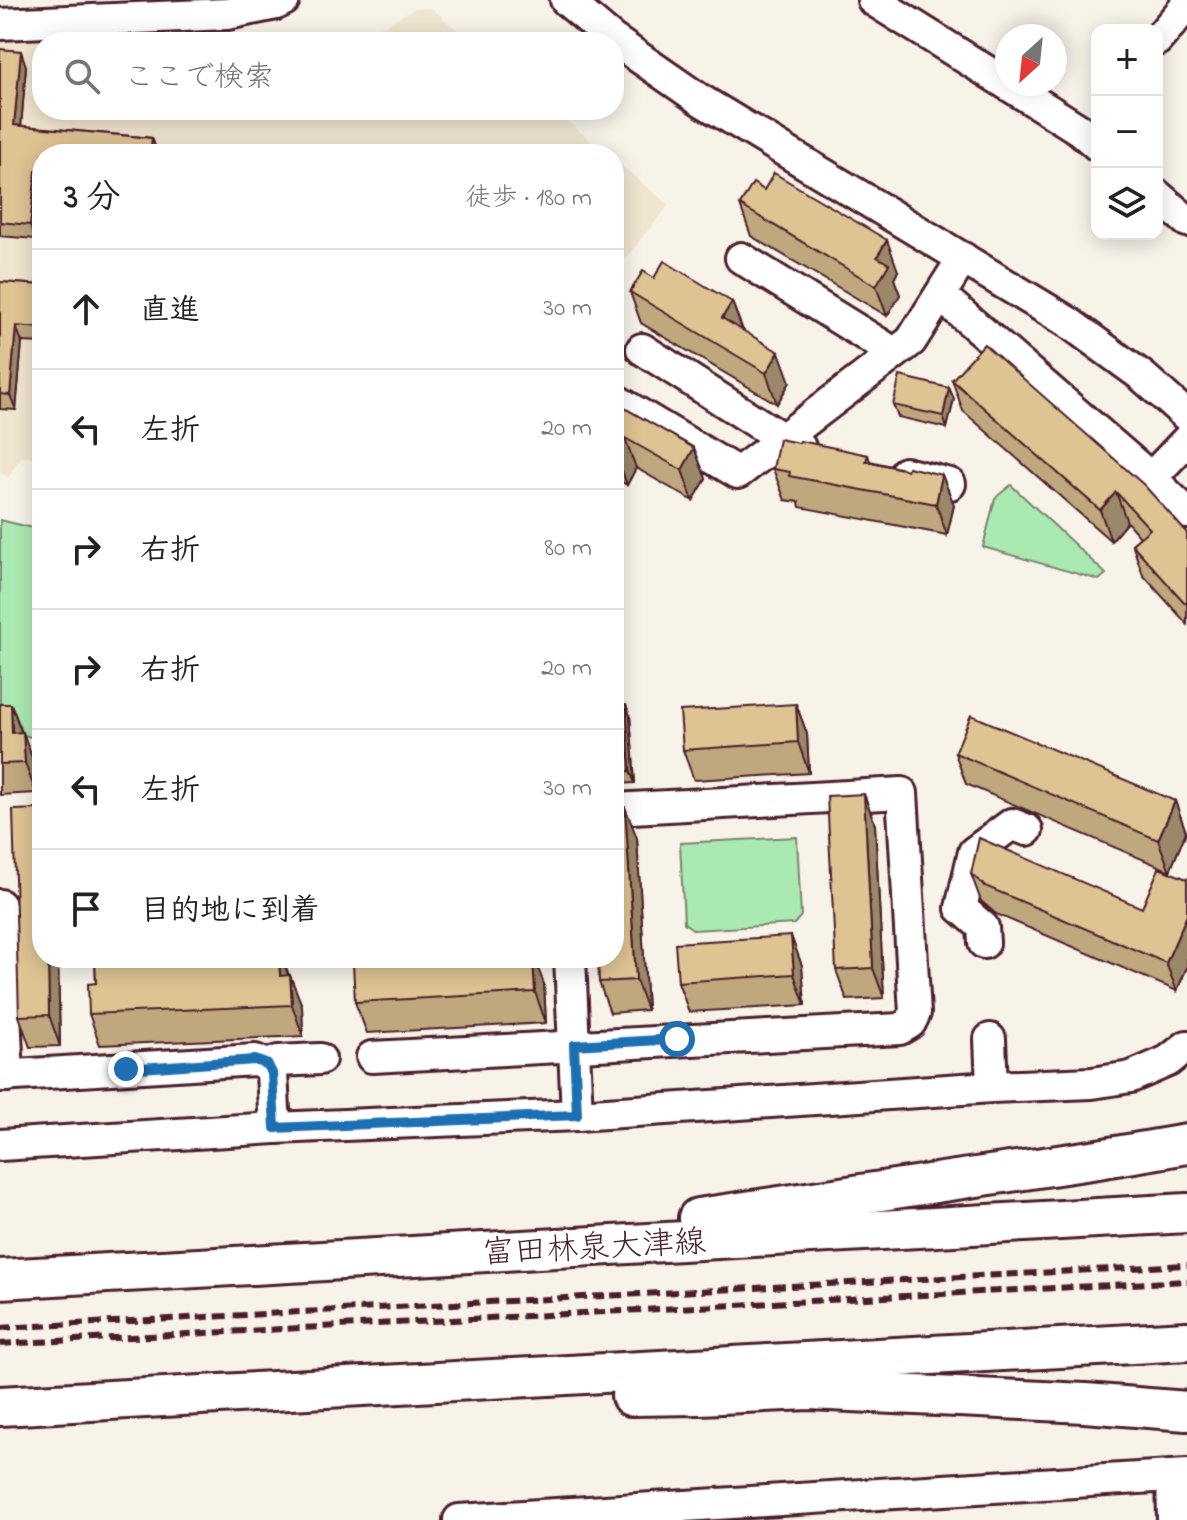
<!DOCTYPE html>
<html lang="ja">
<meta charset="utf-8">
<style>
:root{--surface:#fff;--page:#f2f2f2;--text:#222;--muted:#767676;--line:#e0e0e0}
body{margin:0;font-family:"Indie Flower","Klee One",sans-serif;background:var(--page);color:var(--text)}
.controls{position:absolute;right:24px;top:24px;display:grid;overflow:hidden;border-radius:16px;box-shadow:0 4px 20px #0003}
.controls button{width:72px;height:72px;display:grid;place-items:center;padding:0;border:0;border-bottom:2px solid var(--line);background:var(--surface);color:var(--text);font:40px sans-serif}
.compass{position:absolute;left:995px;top:24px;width:72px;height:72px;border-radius:50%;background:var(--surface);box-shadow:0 4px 20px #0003;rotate:207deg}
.stop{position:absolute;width:24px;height:24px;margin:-18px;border:6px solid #1f6fb2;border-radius:50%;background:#fff}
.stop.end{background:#1f6fb2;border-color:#fff;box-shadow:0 2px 8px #0008}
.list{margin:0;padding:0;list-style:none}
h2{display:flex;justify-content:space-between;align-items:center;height:104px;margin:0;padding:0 32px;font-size:34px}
h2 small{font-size:26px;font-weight:400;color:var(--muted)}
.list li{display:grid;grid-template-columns:52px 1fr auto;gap:24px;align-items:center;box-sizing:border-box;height:120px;padding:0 32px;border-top:2px solid var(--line)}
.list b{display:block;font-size:30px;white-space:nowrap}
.list em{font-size:26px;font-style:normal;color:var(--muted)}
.icon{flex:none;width:44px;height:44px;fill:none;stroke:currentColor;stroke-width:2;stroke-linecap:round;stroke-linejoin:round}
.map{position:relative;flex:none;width:1187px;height:1520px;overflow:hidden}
.search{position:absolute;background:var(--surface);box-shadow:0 4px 20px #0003;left:32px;top:32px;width:592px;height:88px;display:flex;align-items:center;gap:20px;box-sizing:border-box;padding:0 28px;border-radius:32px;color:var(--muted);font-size:30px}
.panel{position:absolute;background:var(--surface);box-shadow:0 4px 20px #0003;left:32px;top:144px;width:592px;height:824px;border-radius:32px}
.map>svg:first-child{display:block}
.built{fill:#f0e5cf}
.green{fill:#aae9b1;stroke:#7a846e;stroke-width:2}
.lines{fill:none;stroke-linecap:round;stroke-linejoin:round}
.minor-casing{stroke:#4a1f2b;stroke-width:36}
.major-casing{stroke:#4a1f2b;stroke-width:44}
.minor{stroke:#fff;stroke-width:30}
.major{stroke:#fff;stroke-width:38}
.rail{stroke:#4a1f2b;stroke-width:6;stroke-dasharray:12 6;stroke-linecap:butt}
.wall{fill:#bfa87e;stroke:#4a1f2b;stroke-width:2}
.shaded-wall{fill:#9b8867;stroke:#4a1f2b;stroke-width:2}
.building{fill:#dec393;stroke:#4a1f2b;stroke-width:2}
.route{stroke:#1f6fb2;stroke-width:10}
.labels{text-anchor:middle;stroke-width:7;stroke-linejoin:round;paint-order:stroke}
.street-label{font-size:32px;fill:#4a1f2b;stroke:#fff}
</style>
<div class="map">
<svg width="1187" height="1520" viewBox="0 0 1187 1520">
<rect width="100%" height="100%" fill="#f8f3e9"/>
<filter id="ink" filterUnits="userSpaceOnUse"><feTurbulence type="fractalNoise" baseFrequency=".0125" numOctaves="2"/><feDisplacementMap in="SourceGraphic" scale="16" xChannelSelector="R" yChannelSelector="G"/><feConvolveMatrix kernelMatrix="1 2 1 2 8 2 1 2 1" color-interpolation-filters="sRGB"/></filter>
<g filter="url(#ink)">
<g class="built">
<polygon points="415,8 431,8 472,42 354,42"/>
<polygon points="133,31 155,42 42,42 42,110 554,110 607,154 42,154 42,457 21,457 9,477 0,473 0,41"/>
<polygon points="614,160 669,205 614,272"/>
</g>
<g class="green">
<polygon points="1011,485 1106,574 1099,580 983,547 995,498"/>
<polygon points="0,520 42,530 42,740 0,729"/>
<polygon points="797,837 801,916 794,924 694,930 684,923 680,843"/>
</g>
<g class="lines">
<g class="minor-casing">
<g id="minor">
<polyline points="566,0 611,38 699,99 1068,322 1142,376 1187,416"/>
<polyline points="873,0 1007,84"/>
<polyline points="0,24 227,14 276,4 284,0"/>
<polyline points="1157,40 1187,5"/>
<polyline points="1007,84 1080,130 1097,145"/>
<polyline points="1157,195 1187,221"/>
<polyline points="741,258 883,346 891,356"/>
<polyline points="940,295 1151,478 1187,513"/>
<polyline points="642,349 783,439 800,447"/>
<polyline points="614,399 738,473 911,341 963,258"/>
<polyline points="905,473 950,484"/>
<polyline points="1151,478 1187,440"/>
<polyline points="0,905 8,1076"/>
<polyline points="984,943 983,927 961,908 974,852 1012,824 1027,830"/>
<polyline points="570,958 577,1115"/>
<polyline points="990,1039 992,1087"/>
<polyline points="372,1057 900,1029 910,1023 915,1013 902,793 614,809"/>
<polyline points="268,1065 278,1061 320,1059"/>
<polyline points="0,1076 255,1060 268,1065 272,1073 275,1128"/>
<polyline points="0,1145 275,1128 577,1115 992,1087 1092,1083 1131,1077 1168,1061 1187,1046"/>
<polyline points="1172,1476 1173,1520"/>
<polyline points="459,1520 1187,1475"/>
</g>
</g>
<g class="major-casing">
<g id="major">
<polyline points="698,1218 1098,1159 1187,1144"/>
<polyline points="0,1279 1187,1213"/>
<polyline points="631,1396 698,1395 809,1390 1085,1403 1187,1411"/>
<polyline points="0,1406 1187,1341"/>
</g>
</g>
<use href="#minor" class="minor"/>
<use href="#major" class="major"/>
<g class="rail">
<polyline points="0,1328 1187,1265"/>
<polyline points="0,1344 1187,1281"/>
</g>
</g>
<g class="wall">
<polygon points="0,49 26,66 21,126 152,138 157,152 157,154 42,154 42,186 35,239 0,236"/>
<polygon points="740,205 898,271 894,279 900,295 887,316 751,236"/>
<polygon points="654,278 732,302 743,330 790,382 777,404 641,323 630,292"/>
<polygon points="0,282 42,285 42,343 22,342 16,410 0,409"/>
<polygon points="952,380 1187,533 1187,624 1143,575 1132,544 1140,537 1127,522 1111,541 963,411"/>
<polygon points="949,388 954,399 947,428 898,417 893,405"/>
<polygon points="614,402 694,448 706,479 693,501 636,468 627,485 614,478"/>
<polygon points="868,455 870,461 907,470 942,475 954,505 947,535 800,507 799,502 785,500 773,469"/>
<polygon points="0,704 11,704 34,763 36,793 0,795"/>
<polygon points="796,704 807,734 809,773 694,780 683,750"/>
<polygon points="626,705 630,716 635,783 614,784 614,706"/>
<polygon points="955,753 1175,801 1186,832 1170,871 966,784"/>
<polygon points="864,794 875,825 884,998 847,1000 836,970"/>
<polygon points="637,838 647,1010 610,1013 599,982"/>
<polygon points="971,874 1142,908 1187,879 1187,967 1177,991 996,914 981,901"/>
<polygon points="791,936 802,966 805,1005 689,1012 678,982"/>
<polygon points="42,958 58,958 60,1046 30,1047 19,1016"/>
<polygon points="95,958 282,958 302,1006 303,1036 100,1045 89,1014 96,983"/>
<polygon points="544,984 546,1023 367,1033 355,1002"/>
</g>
<g class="shaded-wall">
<polygon points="21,51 26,66 20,140 14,125"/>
<polygon points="152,138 157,152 157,154 150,154"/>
<polygon points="36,171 41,186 35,239 30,225"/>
<polygon points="887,240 898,271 894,279 900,295 887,316 876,286 877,257"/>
<polygon points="732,302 743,332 722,318"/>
<polygon points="16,326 22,342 16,410 10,395"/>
<polygon points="779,352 790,382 777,404 766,373"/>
<polygon points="949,388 954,399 947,428 943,416"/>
<polygon points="625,438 636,468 627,485 616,454"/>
<polygon points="694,448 706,479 693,501 682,470"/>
<polygon points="942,475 954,505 947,535 936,504"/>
<polygon points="1116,492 1127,522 1111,541 1100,510"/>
<polygon points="11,704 22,734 24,763 12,733"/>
<polygon points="796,704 807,734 809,773 798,742"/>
<polygon points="626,705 630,716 635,783 630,771"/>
<polygon points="23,732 34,763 36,793 25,763"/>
<polygon points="864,794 875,825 884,998 873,968"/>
<polygon points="1175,801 1186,832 1170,871 1158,840"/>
<polygon points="625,807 637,838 647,1010 636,980"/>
<polygon points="1187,915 1187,967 1177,991 1166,963"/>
<polygon points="791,936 802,966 805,1005 794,974"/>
<polygon points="48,958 58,958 60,1046 49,1015"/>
<polygon points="279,958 282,958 289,977 291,1006 280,976"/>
<polygon points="533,958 534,958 544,984 546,1023 535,992"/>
<polygon points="290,975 302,1006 303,1036 292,1005"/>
</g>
<g class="building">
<polygon points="0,49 21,51 14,125 152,138 150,154 42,154 42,172 36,171 30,225 0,222"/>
<polygon points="774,173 887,240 877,257 889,264 876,286 740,205 753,183 764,190"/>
<polygon points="664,261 732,302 722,318 779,352 766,373 630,292 643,271 654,278"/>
<polygon points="0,282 42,285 42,328 16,326 10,395 0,394"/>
<polygon points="984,344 1144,485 1187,533 1187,601 1185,603 1132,544 1150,529 1116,492 1100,510 952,380"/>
<polygon points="900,376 949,388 943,416 893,405"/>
<polygon points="614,402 694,448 682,470 625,438 616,454 614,454"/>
<polygon points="779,439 799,443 800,441 835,448 868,455 866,461 907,470 908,467 942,475 936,504 789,476 790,472 773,469"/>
<polygon points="0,704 11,704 12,733 23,732 25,763 0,764"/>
<polygon points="796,704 798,742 683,750 680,711"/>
<polygon points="626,705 630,771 614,772 614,706"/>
<polygon points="971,715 1175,801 1158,840 955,753"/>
<polygon points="864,794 873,968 836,970 827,796"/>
<polygon points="625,807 636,980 599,982 598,958 614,958 614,808"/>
<polygon points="42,809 42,958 48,958 49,1015 19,1016 13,810"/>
<polygon points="979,838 1142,908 1159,868 1187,879 1187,915 1166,963 985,886 971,874"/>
<polygon points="791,936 794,974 678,982 675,943"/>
<polygon points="95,958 279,958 280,976 290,975 292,1005 89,1014 88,984 96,983"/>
<polygon points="456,958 533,958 535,992 355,1002 353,964"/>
</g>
</g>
<g class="lines" filter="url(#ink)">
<polyline class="route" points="126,1069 255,1060 268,1065 272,1073 275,1128 577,1115 574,1045 677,1039"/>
</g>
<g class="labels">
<g class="street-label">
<text transform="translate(594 1246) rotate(-3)" y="11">富田林泉大津線</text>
</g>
</g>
</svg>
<div class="controls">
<button>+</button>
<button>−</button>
<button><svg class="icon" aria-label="layers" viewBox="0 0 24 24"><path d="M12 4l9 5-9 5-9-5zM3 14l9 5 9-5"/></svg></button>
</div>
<svg class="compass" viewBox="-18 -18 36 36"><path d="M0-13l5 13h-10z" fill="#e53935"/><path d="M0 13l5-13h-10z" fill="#767676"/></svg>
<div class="stop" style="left:677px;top:1039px"></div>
<div class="stop end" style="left:126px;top:1069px"></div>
<div class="search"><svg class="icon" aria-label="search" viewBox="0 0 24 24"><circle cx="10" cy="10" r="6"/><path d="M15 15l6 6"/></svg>ここで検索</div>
<section class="panel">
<h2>3 分<small>徒歩 · 180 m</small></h2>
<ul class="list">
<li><svg class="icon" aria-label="ahead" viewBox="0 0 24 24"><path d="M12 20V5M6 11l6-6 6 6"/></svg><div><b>直進</b></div><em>30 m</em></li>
<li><svg class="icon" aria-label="left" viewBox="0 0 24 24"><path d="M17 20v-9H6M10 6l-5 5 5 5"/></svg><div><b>左折</b></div><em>20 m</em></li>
<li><svg class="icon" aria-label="right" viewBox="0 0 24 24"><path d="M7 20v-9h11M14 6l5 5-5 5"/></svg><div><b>右折</b></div><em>80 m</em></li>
<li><svg class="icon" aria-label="right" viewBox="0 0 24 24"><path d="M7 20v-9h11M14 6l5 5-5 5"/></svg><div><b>右折</b></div><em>20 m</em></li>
<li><svg class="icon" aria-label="left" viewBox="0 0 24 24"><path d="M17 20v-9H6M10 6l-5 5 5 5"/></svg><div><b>左折</b></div><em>30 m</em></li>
<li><svg class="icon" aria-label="arrive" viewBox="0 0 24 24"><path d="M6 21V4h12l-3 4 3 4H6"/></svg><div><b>目的地に到着</b></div></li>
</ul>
</section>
</div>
